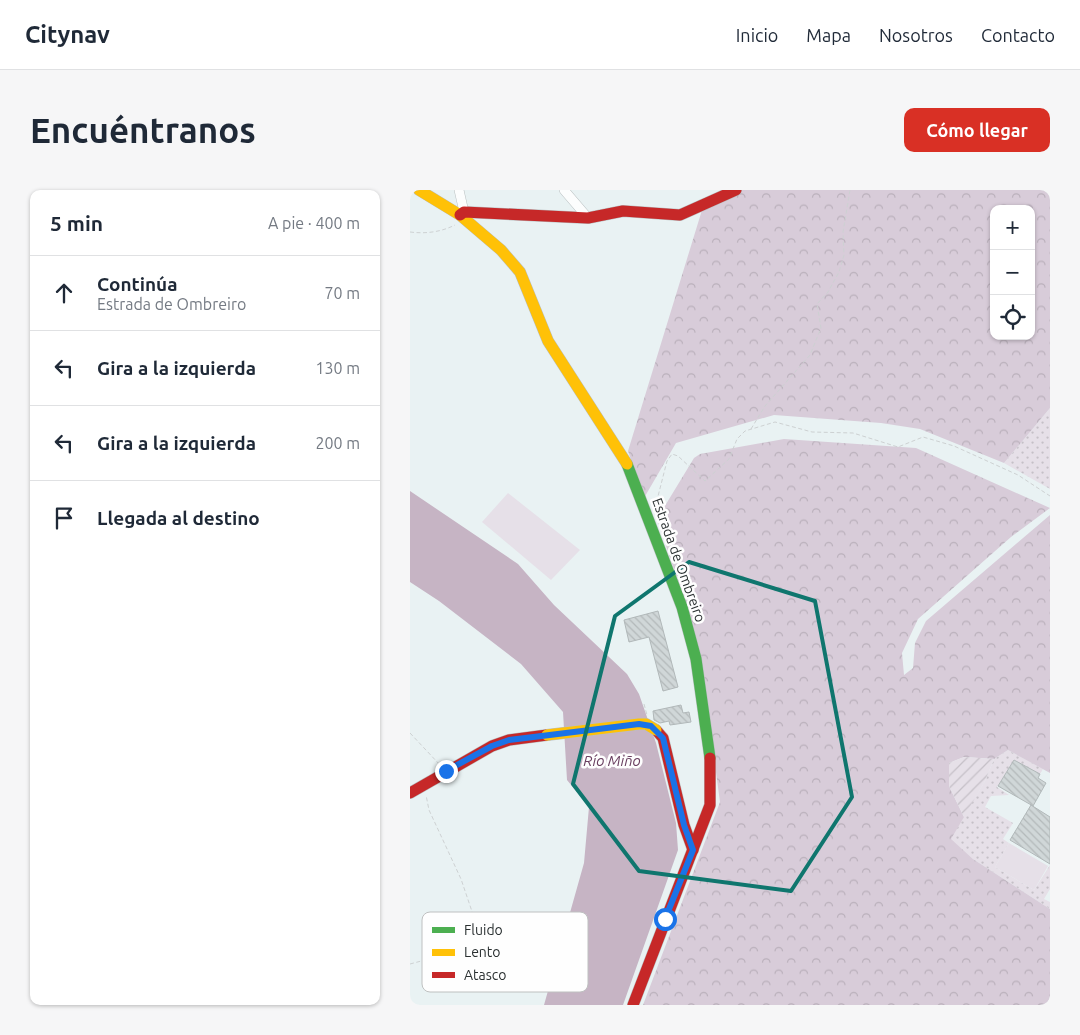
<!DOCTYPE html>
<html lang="es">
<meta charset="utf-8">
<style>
:root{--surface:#fff;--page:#f6f6f7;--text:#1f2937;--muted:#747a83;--line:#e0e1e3;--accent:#d93025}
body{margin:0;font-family:Ubuntu,sans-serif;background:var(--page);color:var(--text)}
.controls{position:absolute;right:15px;top:15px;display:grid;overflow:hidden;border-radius:10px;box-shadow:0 1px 4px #0004}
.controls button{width:45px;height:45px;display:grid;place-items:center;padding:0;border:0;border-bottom:1px solid var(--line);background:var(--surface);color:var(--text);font:25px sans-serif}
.stop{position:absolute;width:15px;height:15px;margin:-11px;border:4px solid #1a73e8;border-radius:50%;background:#fff}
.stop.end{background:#1a73e8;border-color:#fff;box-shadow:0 1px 5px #0008}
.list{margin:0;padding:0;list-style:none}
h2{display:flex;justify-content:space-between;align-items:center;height:65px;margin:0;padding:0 20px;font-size:21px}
h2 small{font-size:16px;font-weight:400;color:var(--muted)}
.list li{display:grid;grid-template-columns:32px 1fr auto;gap:15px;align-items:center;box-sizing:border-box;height:75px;padding:0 20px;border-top:1px solid var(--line)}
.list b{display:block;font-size:19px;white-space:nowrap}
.list p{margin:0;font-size:16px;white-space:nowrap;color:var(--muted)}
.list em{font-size:16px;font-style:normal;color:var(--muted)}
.icon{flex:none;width:28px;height:28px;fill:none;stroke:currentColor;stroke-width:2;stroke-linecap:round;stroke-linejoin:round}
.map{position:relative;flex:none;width:640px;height:815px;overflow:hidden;border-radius:10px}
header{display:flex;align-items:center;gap:30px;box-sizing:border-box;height:70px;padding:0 25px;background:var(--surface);border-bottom:1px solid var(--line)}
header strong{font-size:24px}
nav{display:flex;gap:28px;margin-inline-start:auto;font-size:18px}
.intro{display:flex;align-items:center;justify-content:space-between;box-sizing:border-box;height:120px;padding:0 30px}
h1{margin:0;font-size:35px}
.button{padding:12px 22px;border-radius:10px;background:var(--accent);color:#fff;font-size:18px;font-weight:700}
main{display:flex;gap:30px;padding:0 30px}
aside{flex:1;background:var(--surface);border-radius:10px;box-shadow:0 1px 4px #0004}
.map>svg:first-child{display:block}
.grass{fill:url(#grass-dots)}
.forest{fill:url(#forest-crowns);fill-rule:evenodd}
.garden{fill:url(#garden-furrows)}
.pitch{fill:#e6e0e8}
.water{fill:#c6b4c4}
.building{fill:url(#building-back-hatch);stroke:#b1b8b9}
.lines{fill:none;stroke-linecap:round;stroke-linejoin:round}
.street-casing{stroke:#b9bfc0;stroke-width:10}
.fast-casing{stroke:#b9bfc0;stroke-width:12}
.slow-casing{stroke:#b9bfc0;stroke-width:12}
.jam-casing{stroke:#b9bfc0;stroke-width:12}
.path{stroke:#cdd1d2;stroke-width:1;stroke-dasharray:4 2.5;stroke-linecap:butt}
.street{stroke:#fcfdfd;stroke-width:9}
.fast{stroke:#4caf50;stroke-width:11}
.slow{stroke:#ffc107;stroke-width:11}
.jam{stroke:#c62828;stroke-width:11}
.slow-bridge-casing{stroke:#b9bfc0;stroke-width:12;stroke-linecap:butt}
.slow-bridge{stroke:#ffc107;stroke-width:11}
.route{stroke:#1a73e8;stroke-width:6}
.marked{fill:none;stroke:#0f766e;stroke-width:4;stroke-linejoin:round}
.labels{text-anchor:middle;stroke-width:5;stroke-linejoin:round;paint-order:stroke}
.street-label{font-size:14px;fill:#2a3031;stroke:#fefefe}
.water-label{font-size:15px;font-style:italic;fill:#6a4061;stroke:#fefefe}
.key{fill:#fefefe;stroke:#bec0c0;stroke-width:1}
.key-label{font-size:14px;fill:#2a3031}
</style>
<header>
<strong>Citynav</strong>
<nav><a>Inicio</a><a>Mapa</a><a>Nosotros</a><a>Contacto</a></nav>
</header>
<div class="intro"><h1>Encuéntranos</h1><a class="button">Cómo llegar</a></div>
<main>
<aside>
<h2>5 min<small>A pie · 400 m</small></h2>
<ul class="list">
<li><svg class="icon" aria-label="ahead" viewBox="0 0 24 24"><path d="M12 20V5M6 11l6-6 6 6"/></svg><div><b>Continúa</b><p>Estrada de Ombreiro</p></div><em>70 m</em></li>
<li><svg class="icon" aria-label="left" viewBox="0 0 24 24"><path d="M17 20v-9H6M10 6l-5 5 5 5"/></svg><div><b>Gira a la izquierda</b></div><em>130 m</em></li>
<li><svg class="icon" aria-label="left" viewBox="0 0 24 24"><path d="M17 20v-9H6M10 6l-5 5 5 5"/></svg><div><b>Gira a la izquierda</b></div><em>200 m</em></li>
<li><svg class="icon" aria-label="arrive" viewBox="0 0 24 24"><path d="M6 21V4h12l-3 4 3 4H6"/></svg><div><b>Llegada al destino</b></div></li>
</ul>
</aside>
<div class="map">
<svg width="640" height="815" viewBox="0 0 640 815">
<defs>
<pattern id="grass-dots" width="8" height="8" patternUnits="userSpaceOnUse" patternTransform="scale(1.25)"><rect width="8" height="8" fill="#e6e0e8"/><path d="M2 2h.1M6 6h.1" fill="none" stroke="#c5c0c7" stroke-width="1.8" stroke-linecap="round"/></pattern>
<pattern id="forest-crowns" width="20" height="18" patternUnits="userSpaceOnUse" patternTransform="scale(1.25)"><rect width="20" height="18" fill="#d8ccd9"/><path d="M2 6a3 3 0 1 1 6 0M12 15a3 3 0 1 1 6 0" fill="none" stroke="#bab0bb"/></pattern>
<pattern id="garden-furrows" width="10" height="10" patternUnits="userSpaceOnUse" patternTransform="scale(1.25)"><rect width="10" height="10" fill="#e6e0e8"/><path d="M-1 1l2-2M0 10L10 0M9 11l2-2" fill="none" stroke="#c5c0c7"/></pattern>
<pattern id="building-back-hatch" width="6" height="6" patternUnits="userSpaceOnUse" patternTransform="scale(1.25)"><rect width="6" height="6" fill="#d0d7d8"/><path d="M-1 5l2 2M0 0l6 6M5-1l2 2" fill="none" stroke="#b3b9ba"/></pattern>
</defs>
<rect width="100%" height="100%" fill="#e9f2f3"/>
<g class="grass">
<polygon points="640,218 640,299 594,273"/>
<polygon points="598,560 633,579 630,584 604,570 587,597 599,605 581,606 575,617 603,633 593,649 599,653 585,677 624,700 640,675 640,699 634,709 640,712 640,719 563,669 540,649 575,591 584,569"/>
</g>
<g class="forest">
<path d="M 311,0 L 640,0 L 640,218 L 594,273 L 510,239 L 471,233 L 364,225 L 266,253 L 234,308 L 218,261 L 292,20 ZM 584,19 L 621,19 L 621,146 L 584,146 Z"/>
<polygon points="374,249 506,258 640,318 601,347 508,429 492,463 494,485 503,478 505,453 516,431 640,325 640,583 598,560 584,569 554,567 539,573 539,596 554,627 541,649 563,669 640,719 640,807 637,815 233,815 310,612 299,530 276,415 247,329 284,268 290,264"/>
</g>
<polygon class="garden" points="554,567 584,569 575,591 554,627 539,596 539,573"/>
<g class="pitch">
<polygon points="98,303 170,360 141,390 72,332"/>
<polygon points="599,653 638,676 624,700 585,677"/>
</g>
<polygon class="water" points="0,301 108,374 144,415 217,484 229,504 246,553 266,633 268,660 213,815 134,815 174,673 179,617 157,590 153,522 111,474 29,411 0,392"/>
<g class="building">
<polygon points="248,421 268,497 253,501 239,447 219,452 214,430"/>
<polygon points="271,515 273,523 279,522 281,532 260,535 259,531 250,533 244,530 243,521"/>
<polygon points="604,570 630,584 628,588 636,593 623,616 588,596"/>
<polygon points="621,615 640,627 640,674 600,650"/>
</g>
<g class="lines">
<g class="street-casing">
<g id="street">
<polyline points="49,0 54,22"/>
<polyline points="154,0 178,28"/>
</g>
</g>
<g class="fast-casing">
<polyline id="fast" points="217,274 272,417 286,469 300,568"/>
</g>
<g class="slow-casing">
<polyline id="slow" points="9,0 50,25 91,60 110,82 138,151 217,274"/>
</g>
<g class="jam-casing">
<g id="jam">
<polyline points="50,25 54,22 178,28 213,21 270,25 326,0"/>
<polyline points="246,540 253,548 274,635 283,660"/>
<polyline points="0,603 82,556 99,550 137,545"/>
<polyline points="223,815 300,615 300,568"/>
</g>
</g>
<g class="path">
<path d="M 0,42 C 16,44 31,42 45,35"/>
<polyline points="341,239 355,216 400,165 411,138 407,114 418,102 429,82 434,65 433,42 440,0"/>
<polyline points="245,318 257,271 262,264 268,266 295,291 319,269 327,249 335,241 365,232 402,242 443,243 488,257 513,247 544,256 608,285 640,306"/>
<polyline points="234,514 237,525"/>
<polyline points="0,543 30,575"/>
<polyline points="0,774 64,757 69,756 72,751 51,689 19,620 16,605"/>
</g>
<use href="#street" class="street"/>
<use href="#fast" class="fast"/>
<use href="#slow" class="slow"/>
<use href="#jam" class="jam"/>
<g class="slow-bridge-casing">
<polyline id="slow-bridge" points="137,545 229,534 236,534 246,540"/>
</g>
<use href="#slow-bridge" class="slow-bridge"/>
</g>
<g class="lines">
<polyline class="route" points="36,581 82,556 99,550 229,534 241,536 253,548 274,635 283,660 255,729"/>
</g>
<path class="marked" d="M 279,372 L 405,411 L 442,607 L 381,701 L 229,681 L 163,594 L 205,426 Z"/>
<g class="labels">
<g class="street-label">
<text transform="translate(269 370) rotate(70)" y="5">Estrada de Ombreiro</text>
</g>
<g class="water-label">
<text x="202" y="576">Río Miño</text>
</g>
</g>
<rect x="12" y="722" width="166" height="80" rx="8" class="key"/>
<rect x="22" y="737" width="23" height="6" fill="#4caf50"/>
<rect x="22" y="759" width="23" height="7" fill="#ffc107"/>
<rect x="22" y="782" width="23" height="6" fill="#c62828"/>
<g class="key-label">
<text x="54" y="745">Fluido</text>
<text x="54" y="767">Lento</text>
<text x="54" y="790">Atasco</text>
</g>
</svg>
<div class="controls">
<button>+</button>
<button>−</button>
<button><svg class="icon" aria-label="locate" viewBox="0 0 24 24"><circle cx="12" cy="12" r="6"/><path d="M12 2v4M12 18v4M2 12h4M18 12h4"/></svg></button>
</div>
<div class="stop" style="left:255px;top:729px"></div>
<div class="stop end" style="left:36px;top:581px"></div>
</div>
</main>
